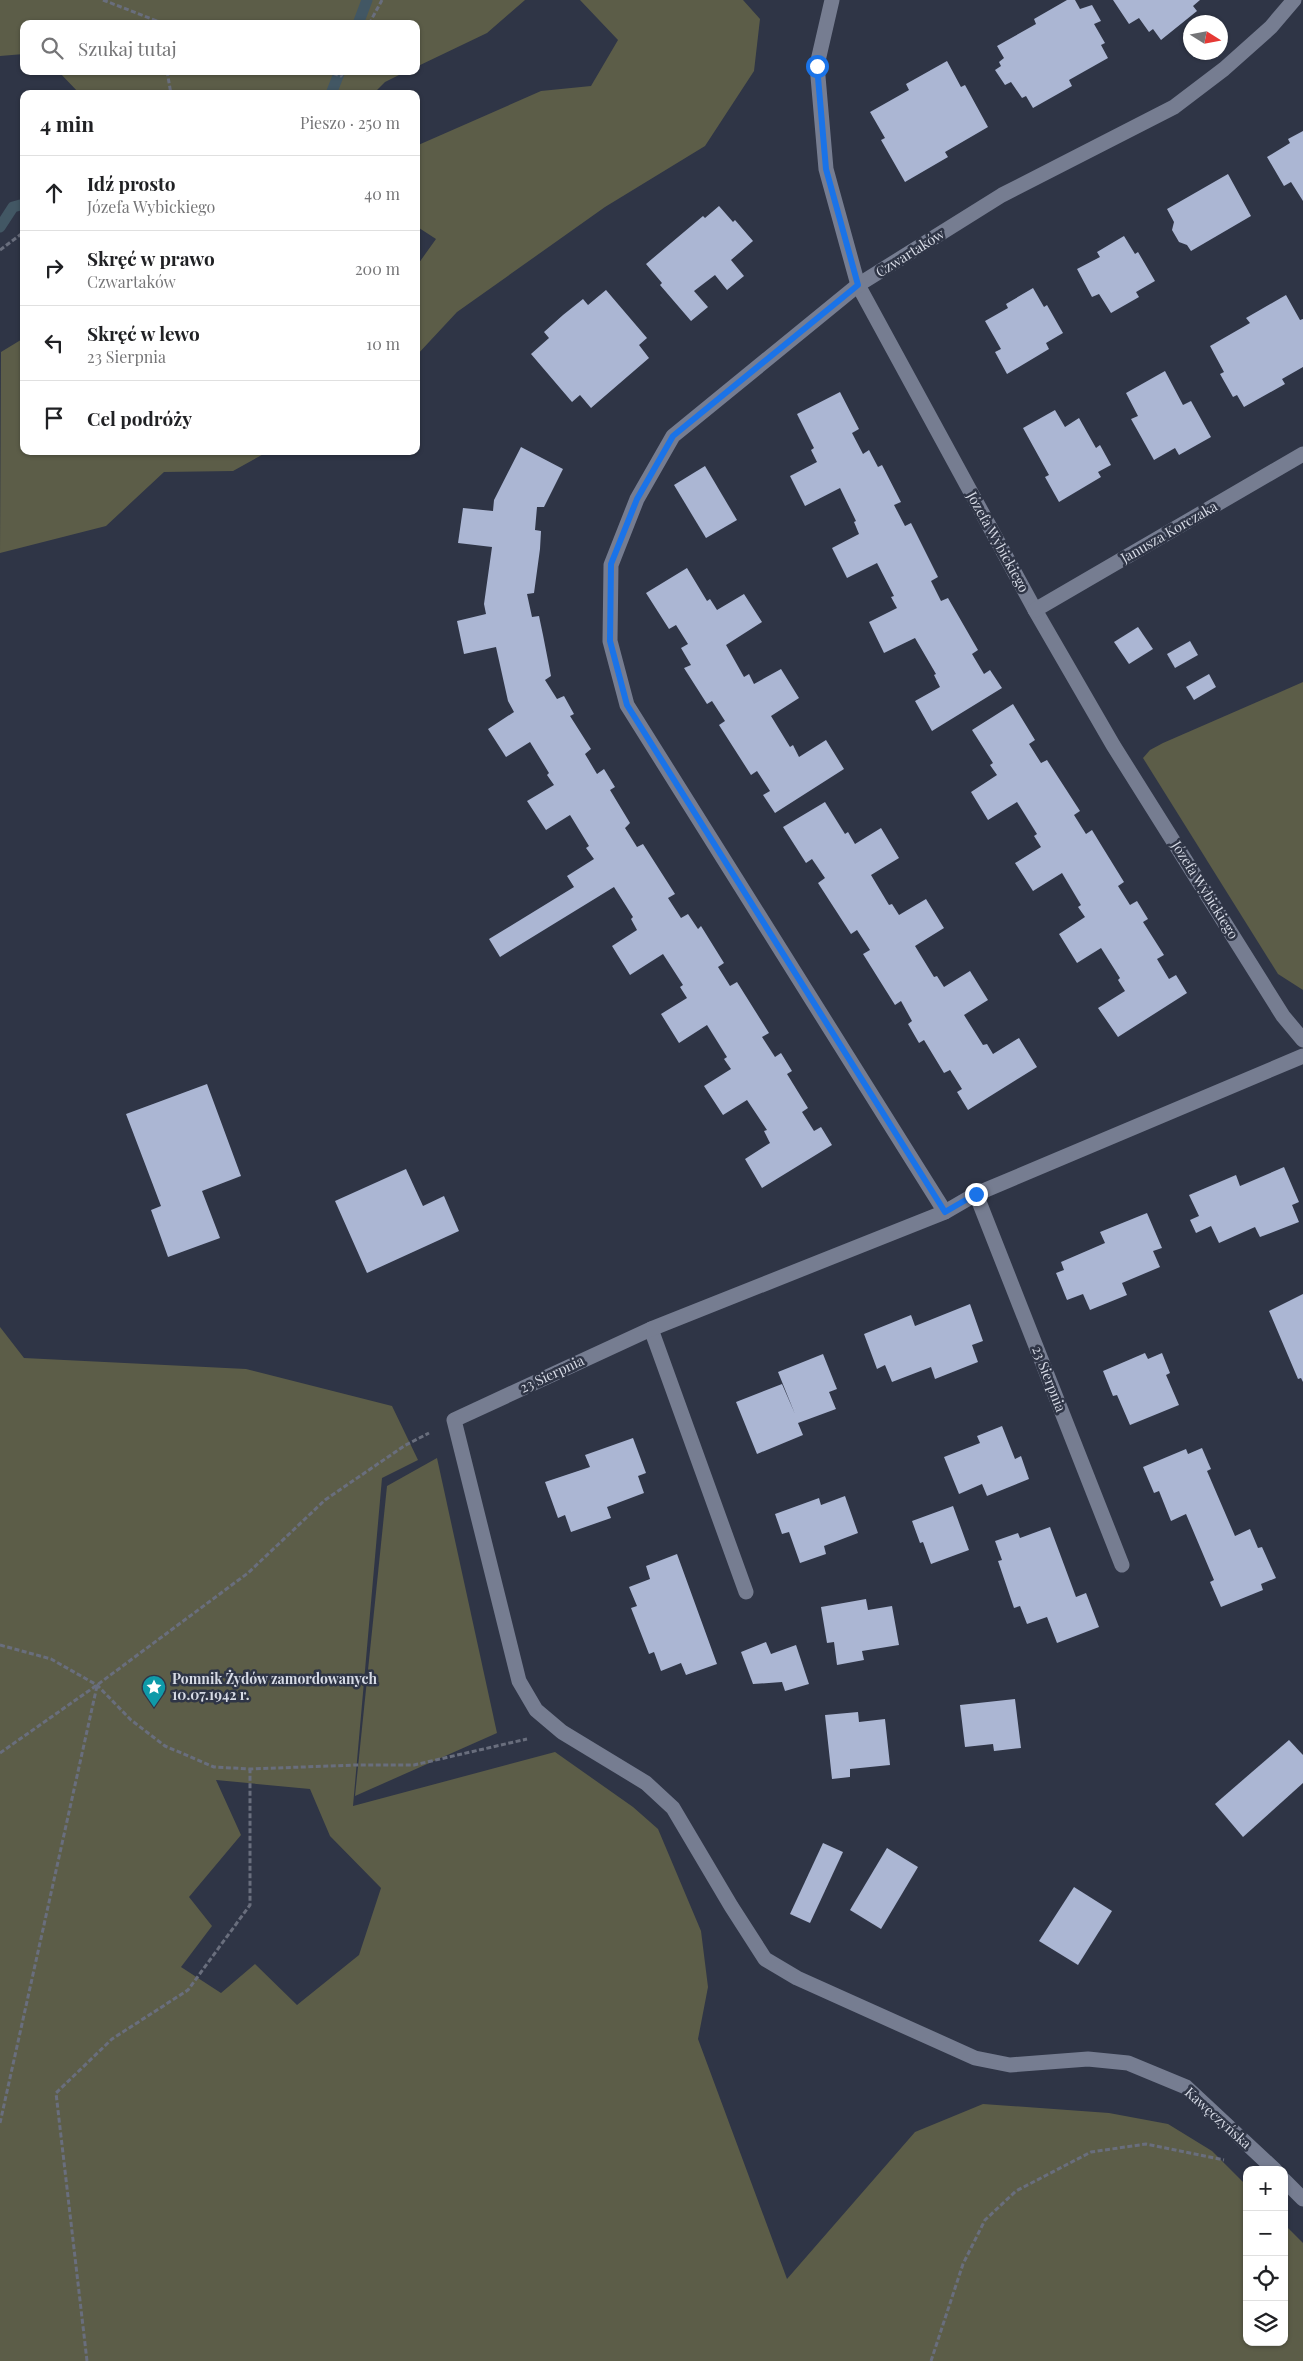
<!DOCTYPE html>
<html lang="pl">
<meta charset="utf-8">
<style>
:root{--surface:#fff;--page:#f6f6f6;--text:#202124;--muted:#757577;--line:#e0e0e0}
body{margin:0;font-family:"Playfair Display",serif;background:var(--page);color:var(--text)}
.controls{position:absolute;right:15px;bottom:15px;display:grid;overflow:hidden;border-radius:10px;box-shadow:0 1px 4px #0004}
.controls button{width:45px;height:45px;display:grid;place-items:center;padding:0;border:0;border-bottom:1px solid var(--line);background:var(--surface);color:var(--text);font:25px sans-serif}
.compass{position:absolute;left:1183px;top:15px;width:45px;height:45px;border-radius:50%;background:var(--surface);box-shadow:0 1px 4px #0004;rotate:101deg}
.stop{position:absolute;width:15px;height:15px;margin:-11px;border:4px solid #1a73e8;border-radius:50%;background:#fff}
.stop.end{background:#1a73e8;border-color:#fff;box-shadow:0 1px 5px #0008}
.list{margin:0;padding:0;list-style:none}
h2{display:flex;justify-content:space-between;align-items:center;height:65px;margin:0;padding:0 20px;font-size:21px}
h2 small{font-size:16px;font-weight:400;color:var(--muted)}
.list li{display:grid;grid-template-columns:32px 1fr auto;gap:15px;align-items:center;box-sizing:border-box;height:75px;padding:0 20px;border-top:1px solid var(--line)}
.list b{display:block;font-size:19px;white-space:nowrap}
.list p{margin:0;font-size:16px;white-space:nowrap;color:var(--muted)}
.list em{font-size:16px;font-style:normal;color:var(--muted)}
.icon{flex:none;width:28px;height:28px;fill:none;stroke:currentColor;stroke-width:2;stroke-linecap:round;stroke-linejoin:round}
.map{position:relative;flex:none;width:1303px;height:2361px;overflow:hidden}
.search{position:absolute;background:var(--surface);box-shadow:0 1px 4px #0004;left:20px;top:20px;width:400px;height:55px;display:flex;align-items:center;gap:12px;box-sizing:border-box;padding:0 18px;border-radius:10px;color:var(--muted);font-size:19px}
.panel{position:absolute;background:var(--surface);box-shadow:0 1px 4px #0004;left:20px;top:90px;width:400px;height:365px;border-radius:10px}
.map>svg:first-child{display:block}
.green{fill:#5c5d48;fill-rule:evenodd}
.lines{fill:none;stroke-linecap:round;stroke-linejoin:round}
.stream{stroke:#425764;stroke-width:11}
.building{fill:#abb6d3}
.path{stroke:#696e7d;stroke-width:3;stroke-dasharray:5 2.5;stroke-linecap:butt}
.street{stroke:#767d91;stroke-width:15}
.route{stroke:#1a73e8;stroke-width:6}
.labels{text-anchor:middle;stroke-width:5;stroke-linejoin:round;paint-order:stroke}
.street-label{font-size:14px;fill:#d7dbe6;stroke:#2f3546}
.poi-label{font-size:14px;font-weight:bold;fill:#d7dbe6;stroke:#2f3546;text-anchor:start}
</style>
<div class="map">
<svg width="1303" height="2361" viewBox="0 0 1303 2361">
<rect width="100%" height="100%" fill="#2f3546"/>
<g class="green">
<polygon points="0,0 525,0 487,33 416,67 416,24 24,24 24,54 0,56"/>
<polygon points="580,0 743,0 760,19 754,71 705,146 605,207 457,312 416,356 416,267 436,239 416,226 416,146 541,91 591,86 618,40"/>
<polygon points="58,71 407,71 385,82 373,94 80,94"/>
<polygon points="24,338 24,451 269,451 233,471 164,472 106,526 0,553 1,352"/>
<polygon points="1303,682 1303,990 1278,974 1143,758 1150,750 1163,743"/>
<path d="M 0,1327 L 24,1358 L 246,1369 L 392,1406 L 418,1460 L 382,1478 L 353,1806 L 555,1752 L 633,1807 L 658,1829 L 701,1931 L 708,1987 L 698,2039 L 787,2279 L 915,2132 L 983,2104 L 1109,2113 L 1168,2124 L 1212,2151 L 1247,2186 L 1247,2342 L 1284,2342 L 1284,2224 L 1303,2243 L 1303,2361 L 0,2361 ZM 216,1780 L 310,1789 L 330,1836 L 381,1888 L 359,1955 L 297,2005 L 255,1964 L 221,1993 L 181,1967 L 212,1926 L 189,1897 L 241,1835 Z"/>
<polygon points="437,1458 497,1733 355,1796 387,1486"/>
</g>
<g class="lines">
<g class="stream">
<polyline points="358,24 367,0"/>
<polyline points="331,94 340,71"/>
<polyline points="0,227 13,207 24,204"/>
</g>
</g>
<g class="building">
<polygon points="1067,0 1075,0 1080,9 1092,5 1101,21 1094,24 1105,43 1101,45 1108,58 1069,80 1072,86 1033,108 1026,96 1022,98 1011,82 1005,85 995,70 1001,66 999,62 1004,58 997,46 1036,24 1034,19"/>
<polygon points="1113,0 1200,0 1193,6 1197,11 1161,40 1153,29 1149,32 1139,18 1129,24"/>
<polygon points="947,61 961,87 965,85 988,127 945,152 948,157 905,182 881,140 885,138 870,112 909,90 906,84"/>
<polygon points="1303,131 1303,201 1291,182 1284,186 1267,157 1290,143 1288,139"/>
<polygon points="1228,174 1251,216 1191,251 1187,245 1179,242 1172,230 1174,222 1167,209"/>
<polygon points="719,206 733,222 735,220 753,241 731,260 744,276 727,290 715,275 694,291 708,307 691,321 660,285 662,283 646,264 703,216 705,218"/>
<polygon points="1124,236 1135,254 1138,252 1155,281 1136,292 1139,297 1111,313 1099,294 1092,297 1077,269 1100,257 1097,252"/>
<polygon points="1033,288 1044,307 1047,305 1063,333 1046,343 1049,349 1007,374 995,352 1001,349 985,321 1008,308 1006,304"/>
<polygon points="606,290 647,338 639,345 649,358 591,408 580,395 572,402 531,354 549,338 544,332 563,315 583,299 588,305"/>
<polygon points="1286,295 1300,320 1303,319 1303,367 1282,379 1285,384 1244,407 1237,395 1233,397 1220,374 1224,372 1210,346 1250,323 1246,318"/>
<polygon points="1165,371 1183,405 1191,401 1211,437 1179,455 1175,448 1154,460 1131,419 1138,416 1126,393"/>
<polygon points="840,392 859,429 852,433 863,454 869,450 878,467 882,465 901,502 894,505 905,526 911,523 938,577 931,581 941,601 948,598 978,650 972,654 984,674 990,670 1002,688 932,731 915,701 940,687 934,675 936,674 915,638 884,653 869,622 897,608 891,597 894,596 877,563 847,578 832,548 859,534 854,522 856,521 840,488 805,506 790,476 817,462 811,450 814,448 797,414"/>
<polygon points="1055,410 1065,427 1079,418 1096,448 1100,445 1111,465 1098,472 1101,477 1059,502 1045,477 1049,475 1023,428"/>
<polygon points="521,447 563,469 544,507 537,507 535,530 541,531 540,549 534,593 527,594 532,617 539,616 543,635 551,676 545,680 557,699 564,696 574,714 570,716 591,749 585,754 597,774 604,769 615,787 610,790 630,823 625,828 637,847 643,844 675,894 668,898 681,918 688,914 698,929 701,926 724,963 718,967 730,986 737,982 769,1033 762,1037 775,1057 781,1053 792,1071 787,1074 808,1108 802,1112 814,1131 821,1127 832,1145 762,1188 745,1159 770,1143 764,1131 767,1130 747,1100 723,1115 704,1086 731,1069 724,1059 727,1057 707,1025 679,1043 661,1014 687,998 680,987 683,985 663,954 630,975 612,946 637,930 631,919 633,917 614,887 500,957 489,939 574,887 567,876 594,859 586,848 589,846 570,815 546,830 527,801 554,785 547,775 549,773 530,742 506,757 488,729 514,712 508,701 496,647 464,654 457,621 486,614 484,604 492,547 458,543 463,508 493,511 494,500"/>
<polygon points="705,466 737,520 706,538 674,485"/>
<polygon points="687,568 707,601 710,599 717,610 744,594 762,622 726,645 744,677 749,674 754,684 781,669 799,698 771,716 790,747 793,745 799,757 826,740 844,769 775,813 763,795 770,791 757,771 751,775 719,725 725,721 712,701 707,704 684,668 691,665 681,648 688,644 676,625 669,629 646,593"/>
<polygon points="1138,627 1153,649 1129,664 1114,642"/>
<polygon points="1190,641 1198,655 1175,668 1167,654"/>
<polygon points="1209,674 1216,687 1194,700 1186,687"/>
<polygon points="1013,704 1035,740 1029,744 1041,763 1047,760 1080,811 1074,815 1086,834 1092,830 1103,848 1124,882 1118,886 1130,905 1137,901 1148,919 1143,922 1164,955 1157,959 1169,979 1176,975 1187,993 1118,1037 1098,1008 1125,991 1118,980 1120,978 1101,948 1077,963 1059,934 1085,917 1078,907 1081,905 1062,873 1033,891 1015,863 1041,847 1034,836 1037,834 1017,802 988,820 971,792 997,775 990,765 993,763 972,730"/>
<polygon points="825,802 845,834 848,832 855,844 881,828 899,858 871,875 889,905 892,904 899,915 926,899 944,928 915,946 934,977 937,976 944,987 970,971 988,1000 964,1015 983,1045 987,1044 993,1054 1019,1038 1037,1067 968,1110 957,1092 962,1089 950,1070 944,1073 924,1040 919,1043 908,1024 912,1021 901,1001 895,1005 863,954 870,950 857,930 851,934 818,883 825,878 812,859 806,863 783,827"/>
<polygon points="207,1084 241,1176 202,1191 220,1238 168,1257 151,1210 161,1206 126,1114"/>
<polygon points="1284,1167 1299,1202 1292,1205 1299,1222 1260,1237 1255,1227 1219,1243 1211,1226 1196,1233 1190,1220 1199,1216 1189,1195 1236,1175 1240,1186"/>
<polygon points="406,1169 423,1206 444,1196 459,1231 367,1273 335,1201"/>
<polygon points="1147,1213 1162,1248 1153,1251 1160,1267 1122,1283 1127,1295 1090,1310 1083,1294 1067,1300 1056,1273 1064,1270 1061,1262 1105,1243 1100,1232"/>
<polygon points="1303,1294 1303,1382 1301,1378 1298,1379 1269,1311"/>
<polygon points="970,1304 983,1341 972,1345 978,1362 935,1379 931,1367 892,1382 885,1365 877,1369 864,1334 911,1315 915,1326"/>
<polygon points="1145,1353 1148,1359 1162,1353 1170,1373 1166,1375 1179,1405 1130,1425 1117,1395 1113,1396 1103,1371"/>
<polygon points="823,1354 837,1389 829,1392 836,1409 798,1423 803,1435 757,1454 736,1402 782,1384 795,1414 778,1372"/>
<polygon points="1002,1426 1015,1459 1021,1456 1029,1479 987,1496 982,1484 959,1494 944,1457 980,1443 977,1436"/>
<polygon points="633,1438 646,1473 638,1476 644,1493 607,1507 611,1518 571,1532 565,1515 558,1518 545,1482 590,1467 585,1455"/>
<polygon points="1202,1448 1211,1469 1207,1471 1235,1536 1250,1529 1258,1548 1262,1547 1276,1578 1261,1584 1263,1590 1221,1607 1210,1582 1214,1580 1186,1514 1171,1521 1159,1491 1154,1493 1143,1467 1186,1449 1188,1454"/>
<polygon points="845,1496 858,1533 824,1546 826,1554 800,1563 789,1532 782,1534 775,1514 819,1498 821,1505"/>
<polygon points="953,1506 969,1550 931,1564 923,1542 920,1543 912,1521"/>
<polygon points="1050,1527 1076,1597 1086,1593 1099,1627 1057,1643 1047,1617 1027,1624 1020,1606 1014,1608 998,1561 1002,1560 995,1541 1018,1533 1020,1538"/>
<polygon points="677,1554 717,1664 686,1675 681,1663 661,1671 654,1652 649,1654 631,1608 637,1606 629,1587 650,1579 646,1566"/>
<polygon points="866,1599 868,1610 892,1606 899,1645 862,1651 864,1660 837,1665 834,1642 827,1643 821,1607"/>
<polygon points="766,1642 771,1654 796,1645 809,1684 785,1691 782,1682 753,1684 741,1652"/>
<polygon points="1015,1699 1021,1748 994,1751 993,1744 965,1747 960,1705"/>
<polygon points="858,1712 859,1722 885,1719 890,1765 850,1769 850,1777 832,1779 825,1715"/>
<polygon points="1289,1740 1303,1755 1303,1783 1243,1837 1215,1804"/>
<polygon points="823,1843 843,1852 810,1923 790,1914"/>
<polygon points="887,1848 918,1867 881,1929 850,1910"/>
<polygon points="1074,1887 1112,1911 1078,1965 1039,1941"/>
</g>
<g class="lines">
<g class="path">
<polyline points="103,0 157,21 158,24"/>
<polyline points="157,21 166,24"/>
<polyline points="369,24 382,0"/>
<polyline points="167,71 171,94"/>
<polyline points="326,71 341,76 344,71"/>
<polyline points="0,250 24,232"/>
<polyline points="0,1645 51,1659 97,1685 131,1720 165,1746 214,1767 250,1769 356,1765 414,1765 527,1739"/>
<polyline points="0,1753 97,1685 248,1573 325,1500 404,1446 429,1433"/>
<polyline points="0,2123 97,1686"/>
<polyline points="87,2361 56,2093 112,2039 188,1990 250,1905 250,1769"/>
<polyline points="931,2361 963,2264 985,2220 1016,2191 1091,2152 1146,2144 1224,2160"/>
</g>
<g class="street">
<polyline points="832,0 817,65 826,169 858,285 1035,610 1113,745 1283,1016 1303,1040"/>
<polyline points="1035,610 1303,454"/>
<polyline points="976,1194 1122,1565"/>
<polyline points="945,1212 627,705 610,641 611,565 637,499 673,436 858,285 1002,195 1174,107 1224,69 1271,27 1294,0"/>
<polyline points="651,1329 746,1592"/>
<polyline points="1275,2170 1186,2087 1128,2063 1088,2059 1010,2065 975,2058 797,1978 765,1959 731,1906 673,1808 646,1783 562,1732 536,1710 519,1681 454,1420 651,1329 945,1212 976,1194 1303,1056"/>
<polyline points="1284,2180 1303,2199"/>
</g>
</g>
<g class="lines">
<polyline class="route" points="817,66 826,169 858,285 673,436 637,499 611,564 610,641 627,705 945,1212 976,1194"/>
</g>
<defs>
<g id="sight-pin" transform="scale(1.25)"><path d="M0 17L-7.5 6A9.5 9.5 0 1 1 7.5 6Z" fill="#0f9aa8" stroke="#2f3546"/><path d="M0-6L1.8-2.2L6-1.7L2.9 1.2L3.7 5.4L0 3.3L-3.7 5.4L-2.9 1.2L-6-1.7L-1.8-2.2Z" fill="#fff"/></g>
</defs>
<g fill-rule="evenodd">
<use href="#sight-pin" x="154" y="1687"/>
</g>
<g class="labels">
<g class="street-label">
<text transform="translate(910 253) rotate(-32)" y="5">Czwartaków</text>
<text transform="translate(1169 532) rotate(-30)" y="5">Janusza Korczaka</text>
<text transform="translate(998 542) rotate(61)" y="5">Józefa Wybickiego</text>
<text transform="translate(1205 890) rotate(58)" y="5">Józefa Wybickiego</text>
<text transform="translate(552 1374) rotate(-25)" y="5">23 Sierpnia</text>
<text transform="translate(1049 1379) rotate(69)" y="5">23 Sierpnia</text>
<text transform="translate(1218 2118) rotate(42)" y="5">Kawęczyńska</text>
</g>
<g class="poi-label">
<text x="172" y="1684">Pomnik Żydów zamordowanych<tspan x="172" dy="16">10.07.1942 r.</tspan></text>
</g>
</g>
</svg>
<div class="controls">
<button>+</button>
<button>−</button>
<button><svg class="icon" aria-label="locate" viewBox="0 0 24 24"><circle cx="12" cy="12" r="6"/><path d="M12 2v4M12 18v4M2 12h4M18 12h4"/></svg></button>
<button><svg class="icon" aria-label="layers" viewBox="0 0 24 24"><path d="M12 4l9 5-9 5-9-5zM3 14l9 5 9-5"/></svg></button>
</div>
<svg class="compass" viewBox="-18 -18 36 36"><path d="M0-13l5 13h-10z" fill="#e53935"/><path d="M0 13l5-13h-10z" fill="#757577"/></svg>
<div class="stop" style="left:817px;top:66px"></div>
<div class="stop end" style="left:976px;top:1194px"></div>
<div class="search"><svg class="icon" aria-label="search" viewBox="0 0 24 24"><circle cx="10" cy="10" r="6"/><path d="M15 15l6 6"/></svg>Szukaj tutaj</div>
<section class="panel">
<h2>4 min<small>Pieszo · 250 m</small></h2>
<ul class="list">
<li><svg class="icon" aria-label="ahead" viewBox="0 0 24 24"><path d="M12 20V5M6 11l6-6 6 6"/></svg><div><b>Idź prosto</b><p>Józefa Wybickiego</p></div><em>40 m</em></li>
<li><svg class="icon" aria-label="right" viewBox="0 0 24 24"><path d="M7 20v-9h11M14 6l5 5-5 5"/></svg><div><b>Skręć w prawo</b><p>Czwartaków</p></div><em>200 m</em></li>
<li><svg class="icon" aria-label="left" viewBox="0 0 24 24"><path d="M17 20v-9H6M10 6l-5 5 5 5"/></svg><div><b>Skręć w lewo</b><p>23 Sierpnia</p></div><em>10 m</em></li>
<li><svg class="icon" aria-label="arrive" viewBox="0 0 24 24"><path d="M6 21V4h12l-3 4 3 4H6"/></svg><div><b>Cel podróży</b></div></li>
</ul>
</section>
</div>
